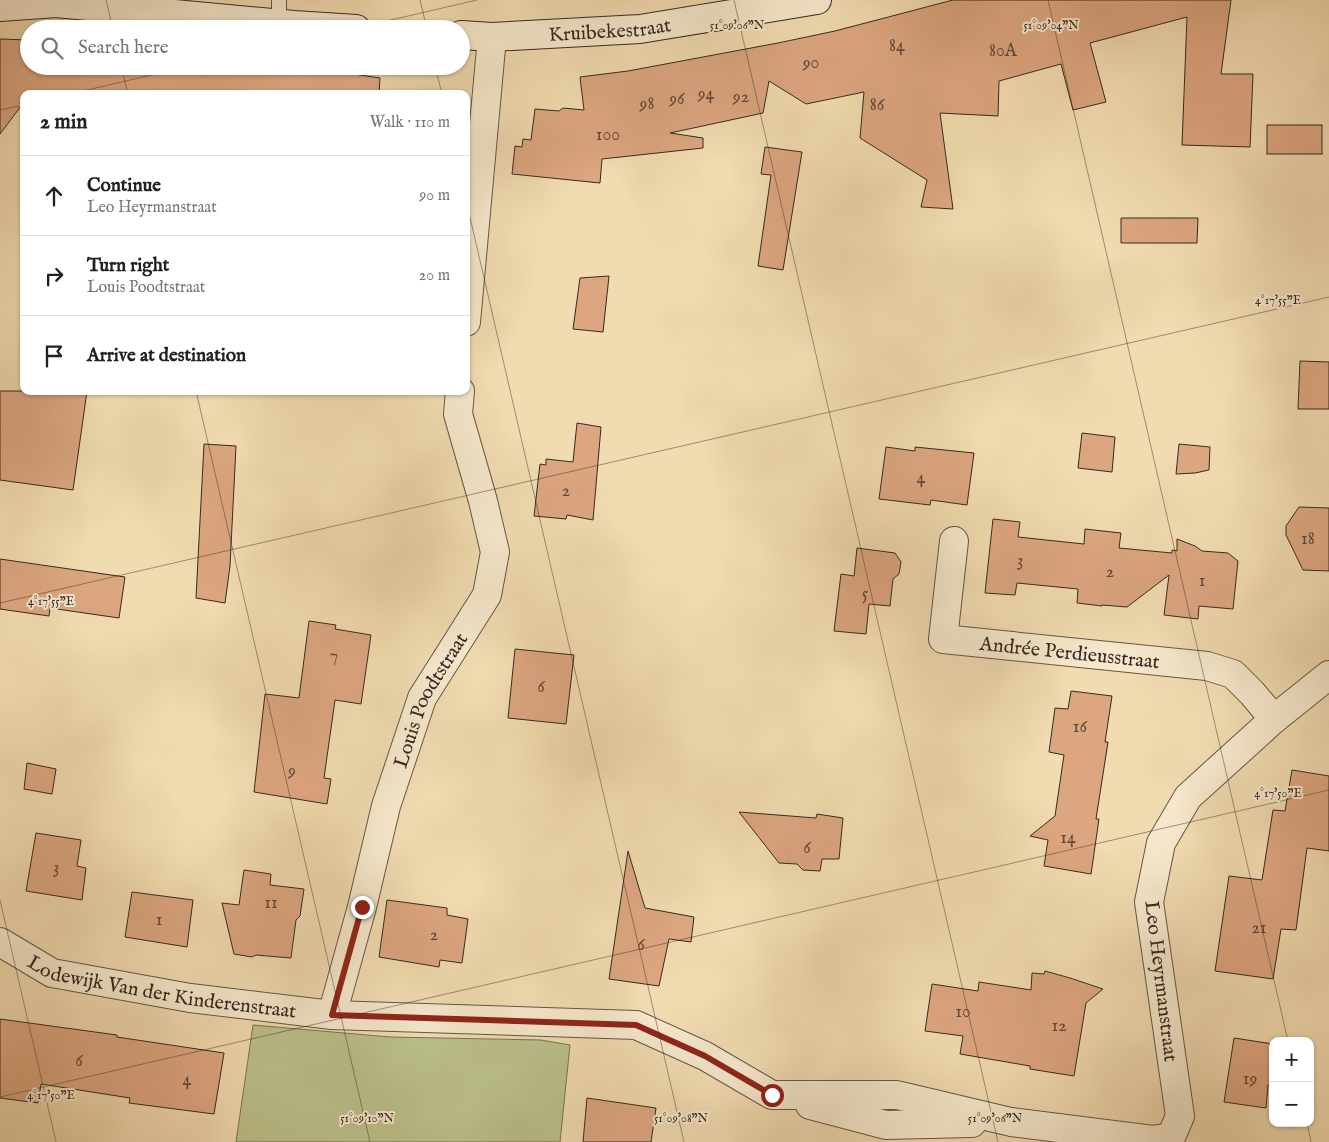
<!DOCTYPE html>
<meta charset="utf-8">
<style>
:root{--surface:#fff;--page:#f6f6f6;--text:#202124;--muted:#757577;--line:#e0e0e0}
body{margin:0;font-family:"IM FELL English",serif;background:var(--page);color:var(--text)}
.controls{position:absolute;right:15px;bottom:15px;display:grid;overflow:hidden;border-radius:10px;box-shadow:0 1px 4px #0004}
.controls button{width:45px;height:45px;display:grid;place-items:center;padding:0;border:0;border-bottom:1px solid var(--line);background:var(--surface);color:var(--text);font:25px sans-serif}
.stop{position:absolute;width:15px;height:15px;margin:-11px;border:4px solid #8f2418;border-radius:50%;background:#fff}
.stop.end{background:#8f2418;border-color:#fff;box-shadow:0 1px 5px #0008}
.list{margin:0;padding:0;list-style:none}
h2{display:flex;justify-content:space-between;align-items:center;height:65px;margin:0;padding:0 20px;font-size:21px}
h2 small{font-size:16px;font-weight:400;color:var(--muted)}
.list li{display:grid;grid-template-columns:32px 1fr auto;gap:15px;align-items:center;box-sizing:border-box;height:80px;padding:0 20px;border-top:1px solid var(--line)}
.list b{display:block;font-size:19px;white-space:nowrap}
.list p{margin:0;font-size:16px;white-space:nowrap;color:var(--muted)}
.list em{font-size:16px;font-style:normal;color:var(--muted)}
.icon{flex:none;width:28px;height:28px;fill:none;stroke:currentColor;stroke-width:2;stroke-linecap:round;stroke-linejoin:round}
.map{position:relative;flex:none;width:1329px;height:1142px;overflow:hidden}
.search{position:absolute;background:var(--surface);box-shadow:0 1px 4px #0004;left:20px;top:20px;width:450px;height:55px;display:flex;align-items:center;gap:12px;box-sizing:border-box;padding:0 18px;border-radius:28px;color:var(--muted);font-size:19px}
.panel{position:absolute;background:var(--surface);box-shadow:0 1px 4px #0004;left:20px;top:90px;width:450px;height:305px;border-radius:10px}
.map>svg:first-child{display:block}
.green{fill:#bbc08a;stroke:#787457}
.building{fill:#dca680;stroke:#362924}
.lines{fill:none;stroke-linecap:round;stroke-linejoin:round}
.service-casing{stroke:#655647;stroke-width:16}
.minor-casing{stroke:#655647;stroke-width:30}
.secondary-casing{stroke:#362924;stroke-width:30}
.service{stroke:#f6e8cc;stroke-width:14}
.minor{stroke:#f6e8cc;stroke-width:28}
.secondary{stroke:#f6e8cc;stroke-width:28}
.route{stroke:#8f2418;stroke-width:6}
.ticks{fill:none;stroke:#362924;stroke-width:1;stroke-opacity:0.45}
.labels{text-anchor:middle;stroke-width:4;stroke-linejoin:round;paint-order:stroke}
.number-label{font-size:18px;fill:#60483b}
.street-label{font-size:20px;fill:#362924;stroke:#f6e8cc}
.ticks-label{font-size:12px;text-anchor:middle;fill:#362924;stroke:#f6e8cc;stroke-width:4;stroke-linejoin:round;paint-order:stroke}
</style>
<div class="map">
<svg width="1329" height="1142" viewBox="0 0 1329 1142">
<rect width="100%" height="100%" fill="#f1dbb0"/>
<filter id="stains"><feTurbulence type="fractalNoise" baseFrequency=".004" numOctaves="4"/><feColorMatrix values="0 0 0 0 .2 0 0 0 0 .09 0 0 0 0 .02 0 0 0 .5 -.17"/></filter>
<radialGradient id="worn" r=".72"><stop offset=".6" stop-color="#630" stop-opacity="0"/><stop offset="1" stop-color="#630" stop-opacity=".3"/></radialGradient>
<polygon class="green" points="253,1025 390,1037 541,1040 570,1045 560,1142 236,1142"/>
<g class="building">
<polygon points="953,0 1231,0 1221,74 1253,74 1250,147 1182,145 1187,17 1090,43 1106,102 1073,110 1061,64 999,81 998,116 940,113 953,209 921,207 927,180 860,138 864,92 806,104 769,81 763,113 670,133 703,138 703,148 602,159 600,183 512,174 515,146 522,147 523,139 531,140 535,109 559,111 563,108 584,110 580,77 628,71 778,43 835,31"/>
<polygon points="0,39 29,40 29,66 301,66 380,78 379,94 24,94 24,102 0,134"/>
<rect x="1267" y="125" width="55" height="29"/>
<polygon points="765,147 802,152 783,270 758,266 771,175 761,174"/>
<polygon points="1121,218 1198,218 1197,243 1121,243"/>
<polygon points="609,276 603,332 573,329 580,278"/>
<polygon points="1300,361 1329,362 1329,409 1298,409"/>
<polygon points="0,391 87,391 73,490 0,480"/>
<polygon points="577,423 601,427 593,520 567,515 566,519 534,516 540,464 546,465 546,459 573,462"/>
<polygon points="1082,433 1115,437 1112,472 1078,468"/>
<polygon points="204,444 236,446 230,566 225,603 196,598"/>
<polygon points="1179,444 1210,447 1209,470 1195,473 1176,474"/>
<polygon points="886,447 915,451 915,447 974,453 967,505 931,500 930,505 879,499"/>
<polygon points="1299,507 1329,508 1329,571 1303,570 1286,535 1286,526"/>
<polygon points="993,519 1020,522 1018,537 1084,544 1085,529 1121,533 1119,548 1172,553 1172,550 1177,551 1177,539 1195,546 1202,551 1228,553 1238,561 1233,609 1199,606 1198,619 1164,615 1169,575 1127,607 1102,605 1102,606 1077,603 1078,589 1017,583 1015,595 985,593"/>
<polygon points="857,548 895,553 901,562 899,574 893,579 890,606 869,604 866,634 834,631 841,574 854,576"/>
<polygon points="0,559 125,577 119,618 50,608 49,616 0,609"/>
<polygon points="309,621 336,625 335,629 371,635 361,704 335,700 324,778 331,779 327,804 254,792 265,694 299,698"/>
<polygon points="515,649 574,655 566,724 508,718"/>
<polygon points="1071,691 1112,696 1105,742 1108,742 1096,819 1099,819 1091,874 1044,866 1048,840 1030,836 1055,816 1064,755 1049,752 1055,708 1068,709"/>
<polygon points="27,763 56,769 52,794 24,789"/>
<polygon points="1292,770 1329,776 1329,851 1307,848 1296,930 1281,929 1273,979 1215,971 1229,876 1262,880 1273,810 1285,811"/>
<polygon points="739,812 816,818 817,814 843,818 839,859 822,859 820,871 803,870 797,864 779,863"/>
<polygon points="36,833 81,840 77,866 86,868 82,900 26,891"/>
<polygon points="628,851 645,908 694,917 691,942 669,939 659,986 609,979"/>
<polygon points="244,870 271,874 270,885 304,889 300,916 296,920 291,958 256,955 252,957 234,954 222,903 239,905"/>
<polygon points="132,892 193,900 187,947 125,937"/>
<polygon points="387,900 447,908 447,915 468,919 462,963 440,960 439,967 379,957"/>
<polygon points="1045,971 1070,978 1103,989 1086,1003 1074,1076 1030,1069 1030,1066 960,1054 963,1036 925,1031 932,984 978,991 979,982 1031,990 1032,973 1044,974"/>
<polygon points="0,1019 117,1035 117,1037 224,1053 214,1114 129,1103 130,1098 41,1084 38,1103 0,1098"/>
<polygon points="1234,1038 1273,1044 1273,1086 1268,1085 1266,1108 1224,1102"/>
<polygon points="587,1098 656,1108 651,1142 583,1142"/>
</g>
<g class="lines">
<g class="service-casing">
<polyline id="service" points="279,24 279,0"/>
</g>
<g class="minor-casing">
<g id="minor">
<polyline points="466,322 492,37"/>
<path id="s1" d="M 954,541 L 943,639 L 1207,666 L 1233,674 L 1252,693 L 1274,719"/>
<path id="s2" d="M 0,942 L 52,973 L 190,998 L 332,1015 L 636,1025 L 705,1056 L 772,1095 L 897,1095 L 1011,1122 L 1153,1140 L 1171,1137 L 1180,1116 L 1149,902 L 1161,843 L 1188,797 L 1274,719 L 1329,675"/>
<path id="s3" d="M 332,1015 L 362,907 L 386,806 L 422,698 L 487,595 L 495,552 L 483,501 L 458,414 L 460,391"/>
<polyline points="810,1105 886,1125 972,1123"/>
</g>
</g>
<g class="secondary-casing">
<g id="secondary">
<polyline points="0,7 56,3 294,25 356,29"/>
<path id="s4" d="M 461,35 L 492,37 L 640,29 L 817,0"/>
</g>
</g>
<use href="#service" class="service"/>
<use href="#minor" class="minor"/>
<use href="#secondary" class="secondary"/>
</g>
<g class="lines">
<polyline class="route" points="362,907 332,1015 636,1025 705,1056 772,1095"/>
</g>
<path class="ticks" d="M 106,0 L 113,29M 420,0 L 427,29M 734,0 L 998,1142M 1048,0 L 1288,1041M 352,29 L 477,0M 121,66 L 128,94M 435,66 L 442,94M 70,94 L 190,66M 0,110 L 24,105M 466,200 L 684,1142M 196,391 L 370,1142M 0,603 L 1329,297M 0,900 L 56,1142M 0,1097 L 1329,790M 1307,1123 L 1311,1142"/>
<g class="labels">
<g class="number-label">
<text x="897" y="51">84</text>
<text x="1003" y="56">80A</text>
<text x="811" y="68">90</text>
<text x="706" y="99">94</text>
<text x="741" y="102">92</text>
<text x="677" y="104">96</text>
<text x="647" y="109">98</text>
<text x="877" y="110">86</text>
<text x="608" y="140">100</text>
<text x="921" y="483">4</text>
<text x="566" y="496">2</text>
<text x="1308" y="544">18</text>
<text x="1020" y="566">3</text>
<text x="1110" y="577">2</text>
<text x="1202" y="586">1</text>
<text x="865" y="599">5</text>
<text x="334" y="661">7</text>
<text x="541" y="692">6</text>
<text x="1080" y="732">16</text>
<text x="292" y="776">9</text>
<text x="1068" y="843">14</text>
<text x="807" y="853">6</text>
<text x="56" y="873">3</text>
<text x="271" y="908">11</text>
<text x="159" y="925">1</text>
<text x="1259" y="933">21</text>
<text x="434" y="940">2</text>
<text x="641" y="950">6</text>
<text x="963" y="1017">10</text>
<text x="1059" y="1031">12</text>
<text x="79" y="1066">6</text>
<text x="1250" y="1084">19</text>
<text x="187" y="1085">4</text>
</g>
<g class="street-label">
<text dy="7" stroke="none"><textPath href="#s4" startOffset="149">Kruibekestraat</textPath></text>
<text dy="7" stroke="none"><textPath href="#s1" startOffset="226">Andrée Perdieusstraat</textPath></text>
<text dy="7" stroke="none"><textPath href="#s3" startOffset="331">Louis Poodtstraat</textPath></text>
<text transform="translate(1162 981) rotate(83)" y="7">Leo Heyrmanstraat</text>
<text dy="7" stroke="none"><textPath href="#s2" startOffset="171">Lodewijk Van der Kinderenstraat</textPath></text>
</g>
</g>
<g class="ticks-label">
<text x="737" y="29">51°09'06"N</text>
<text x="1051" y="29">51°09'04"N</text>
<text x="1278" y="304">4°17'55"E</text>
<text x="51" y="605">4°17'55"E</text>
<text x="1278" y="797">4°17'50"E</text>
<text x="51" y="1099">4°17'50"E</text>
<text x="367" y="1122">51°09'10"N</text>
<text x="681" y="1122">51°09'08"N</text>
<text x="995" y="1122">51°09'06"N</text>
</g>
<rect width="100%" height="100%" filter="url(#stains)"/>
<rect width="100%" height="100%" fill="url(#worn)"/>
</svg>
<div class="controls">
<button>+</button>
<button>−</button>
</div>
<div class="stop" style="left:772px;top:1095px"></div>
<div class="stop end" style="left:362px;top:907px"></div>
<div class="search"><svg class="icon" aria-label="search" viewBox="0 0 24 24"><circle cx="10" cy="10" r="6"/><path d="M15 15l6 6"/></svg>Search here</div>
<section class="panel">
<h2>2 min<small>Walk · 110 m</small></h2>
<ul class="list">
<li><svg class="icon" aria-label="ahead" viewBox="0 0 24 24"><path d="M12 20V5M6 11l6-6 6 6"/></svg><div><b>Continue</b><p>Leo Heyrmanstraat</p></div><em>90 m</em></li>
<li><svg class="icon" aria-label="right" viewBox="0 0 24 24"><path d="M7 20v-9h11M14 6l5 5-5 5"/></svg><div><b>Turn right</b><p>Louis Poodtstraat</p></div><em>20 m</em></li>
<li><svg class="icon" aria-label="arrive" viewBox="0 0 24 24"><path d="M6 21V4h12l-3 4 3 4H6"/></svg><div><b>Arrive at destination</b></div></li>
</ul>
</section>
</div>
